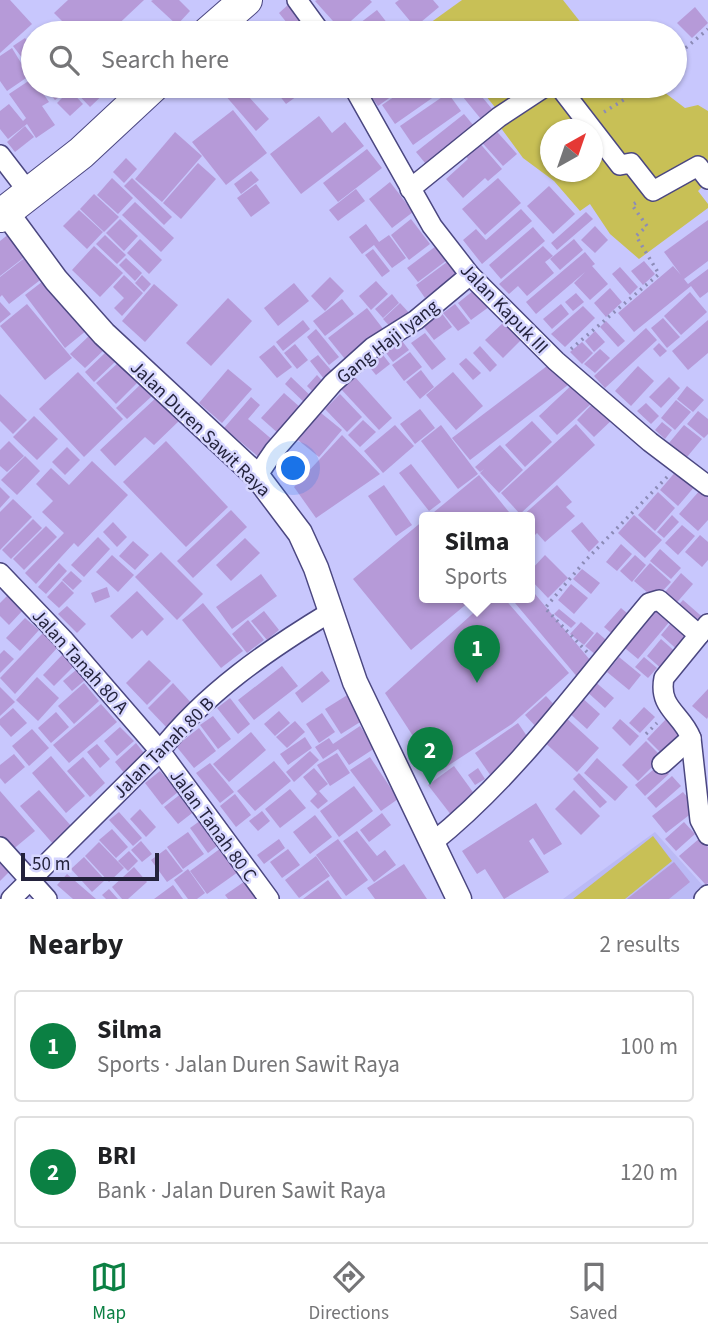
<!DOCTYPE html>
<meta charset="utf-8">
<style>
:root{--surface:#fff;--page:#f6f6f6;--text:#202124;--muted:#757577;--line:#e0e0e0;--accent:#0b8043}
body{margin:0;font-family:"Source Sans 3",sans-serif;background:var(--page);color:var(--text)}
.compass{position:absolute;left:540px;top:119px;width:63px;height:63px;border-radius:50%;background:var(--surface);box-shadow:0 2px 5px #0004;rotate:40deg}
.scale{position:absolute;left:21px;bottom:18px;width:138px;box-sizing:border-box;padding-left:7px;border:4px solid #23223b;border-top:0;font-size:19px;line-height:24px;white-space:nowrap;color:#23223b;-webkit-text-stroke:5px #d6d6ff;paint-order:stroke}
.you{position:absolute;left:294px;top:469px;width:24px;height:24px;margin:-18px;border:5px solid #fff;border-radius:50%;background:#1a73e8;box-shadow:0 0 0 10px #1a73e833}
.badge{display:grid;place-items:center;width:46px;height:46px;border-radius:50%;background:var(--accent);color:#fff;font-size:23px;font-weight:700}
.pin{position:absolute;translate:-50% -58px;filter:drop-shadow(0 2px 4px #0008)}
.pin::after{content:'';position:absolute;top:37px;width:24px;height:21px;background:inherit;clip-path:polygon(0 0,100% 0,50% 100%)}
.popup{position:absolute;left:419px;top:512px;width:116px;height:91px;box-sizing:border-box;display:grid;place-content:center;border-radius:7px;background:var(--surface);filter:drop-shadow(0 2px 5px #0005);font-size:23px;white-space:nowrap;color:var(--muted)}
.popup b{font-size:26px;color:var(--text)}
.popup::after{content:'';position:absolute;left:50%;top:100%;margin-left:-14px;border:14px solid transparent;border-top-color:var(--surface)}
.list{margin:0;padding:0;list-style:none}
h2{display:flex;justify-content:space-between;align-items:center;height:91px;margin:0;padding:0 28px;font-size:30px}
h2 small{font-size:23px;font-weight:400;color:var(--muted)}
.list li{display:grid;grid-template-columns:46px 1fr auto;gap:21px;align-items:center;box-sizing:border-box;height:112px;margin:0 14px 14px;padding:0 14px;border:2px solid var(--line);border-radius:7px}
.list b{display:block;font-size:26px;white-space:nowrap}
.list p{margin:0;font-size:23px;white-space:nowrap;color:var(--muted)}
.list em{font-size:23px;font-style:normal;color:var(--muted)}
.icon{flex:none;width:38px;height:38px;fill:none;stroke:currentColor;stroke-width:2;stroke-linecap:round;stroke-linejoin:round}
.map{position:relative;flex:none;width:708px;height:899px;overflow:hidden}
.search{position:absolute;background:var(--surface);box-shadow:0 2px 5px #0004;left:21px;right:21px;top:21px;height:77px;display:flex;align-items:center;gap:18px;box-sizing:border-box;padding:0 24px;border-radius:38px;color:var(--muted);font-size:26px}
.sheet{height:343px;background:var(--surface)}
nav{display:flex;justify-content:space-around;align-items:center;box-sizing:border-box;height:98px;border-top:2px solid var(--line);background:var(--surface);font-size:19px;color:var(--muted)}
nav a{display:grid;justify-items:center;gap:4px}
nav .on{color:var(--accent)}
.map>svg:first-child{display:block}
.built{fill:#bbbaf5}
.green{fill:#c8c056;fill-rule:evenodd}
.building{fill:#b69ad8}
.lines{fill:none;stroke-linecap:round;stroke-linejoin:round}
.minor-casing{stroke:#4b4781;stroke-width:22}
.tertiary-casing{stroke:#4b4781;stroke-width:27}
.primary-casing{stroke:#4b4781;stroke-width:34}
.path{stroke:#8c8bb7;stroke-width:3.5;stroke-dasharray:2 5;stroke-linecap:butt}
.minor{stroke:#fff;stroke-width:19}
.tertiary{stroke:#fff;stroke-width:24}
.primary{stroke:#fff;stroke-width:32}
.labels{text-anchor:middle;stroke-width:5;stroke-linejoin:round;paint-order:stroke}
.street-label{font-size:19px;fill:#23223b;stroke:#d6d6ff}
</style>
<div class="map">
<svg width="708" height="899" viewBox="0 0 708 899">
<rect width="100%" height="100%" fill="#c8c7fd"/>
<polygon class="built" points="655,832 705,888 691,899 563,899"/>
<g class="green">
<polygon points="462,0 563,0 589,33 438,33 430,23"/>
<path d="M 478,86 L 638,86 L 660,89 L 685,108 L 698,105 L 708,111 L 708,181 L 698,191 L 708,204 L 708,208 L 639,259 L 610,234 L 590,204 L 580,211 L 554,181 L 523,158 L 498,124 L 502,116 ZM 550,130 L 592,130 L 592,172 L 550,172 Z"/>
<polygon points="653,836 672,861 625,899 573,899"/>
</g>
<g class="building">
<polygon points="0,0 10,0 32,24 0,53"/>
<polygon points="68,0 144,0 109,33 74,33 54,13"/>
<polygon points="153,0 179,0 190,11 177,25 151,1"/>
<polygon points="317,0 370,0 372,2 341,30 315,1"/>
<polygon points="399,0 433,0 439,7 415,27 395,3"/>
<polygon points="289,4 312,33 295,33 279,13"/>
<polygon points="695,7 708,23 692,38 677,23"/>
<polygon points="377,10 395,33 347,33"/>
<polygon points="25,38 33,49 33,72 13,46"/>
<polygon points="12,48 29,76 7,91 0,81 0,56"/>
<polygon points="33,78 33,86 38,86 49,102 42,106 55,125 36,138 27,124 8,139 0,129 0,111 9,104 23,121 26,118 9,94"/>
<polygon points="43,86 61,86 66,92 55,100"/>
<polygon points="70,86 112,86 90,107"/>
<polygon points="219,86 239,86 269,119 256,131 218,87"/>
<polygon points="272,86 311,86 286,104"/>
<polygon points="364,86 406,86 378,106"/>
<polygon points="410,86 443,86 445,89 395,124 382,105"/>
<polygon points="454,86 473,86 497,115 485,124"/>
<polygon points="70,90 83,104 70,116 57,103"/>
<polygon points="448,93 461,111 413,145 400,126"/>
<polygon points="233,110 267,153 226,185 192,142"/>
<polygon points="464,114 478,131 430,169 416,152"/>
<polygon points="319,116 332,133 345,122 364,146 301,194 270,154"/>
<polygon points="491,125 517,154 503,166 477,137"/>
<polygon points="25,126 34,137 15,152 7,142"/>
<polygon points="175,132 202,156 162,202 135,179"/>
<polygon points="477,140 502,169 488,181 485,178 463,198 446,179 468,159 463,153"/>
<polygon points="367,149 382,168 338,202 323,183"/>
<polygon points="126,158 137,169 124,183 113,172"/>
<polygon points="198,163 216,179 181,219 163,203"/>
<polygon points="251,171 259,180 241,194 234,184"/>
<polygon points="112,178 133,198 118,214 97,195"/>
<polygon points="132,178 172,217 164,225 124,186"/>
<polygon points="498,178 521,203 485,235 462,209"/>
<polygon points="390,182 413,212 392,228 369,199"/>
<polygon points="256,184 270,203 251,217 237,198"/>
<polygon points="549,186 575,214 553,234 527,206"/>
<polygon points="356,189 365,201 338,221 329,210"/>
<polygon points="94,194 119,217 104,232 80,209"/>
<polygon points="135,202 174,238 161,252 122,215"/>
<polygon points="521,209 532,221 482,264 463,240 476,229 486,240"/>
<polygon points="79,210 103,232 87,249 63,226"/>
<polygon points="586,212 593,219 557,250 551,243"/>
<polygon points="120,219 138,236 124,251 106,233"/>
<polygon points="411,219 430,244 409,260 391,235"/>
<polygon points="708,220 708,261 684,279 688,284 708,269 708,292 700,298 691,286 634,332 618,313 673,266 681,275 664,252"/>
<polygon points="366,224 379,242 389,235 406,258 392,268 374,245 362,254 349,237"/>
<polygon points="595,226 608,240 595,253 581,240"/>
<polygon points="533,227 545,241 501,279 489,265"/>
<polygon points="14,230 31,252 0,276 0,241"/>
<polygon points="105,235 126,255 117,264 96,244"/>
<polygon points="140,239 162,260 149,274 127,253"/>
<polygon points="574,239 583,250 560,270 550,259"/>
<polygon points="94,246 123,273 100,297 72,270"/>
<polygon points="436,246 447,260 418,282 407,268"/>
<polygon points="543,246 553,256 545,262 554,273 527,296 518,286 509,294 499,284"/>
<polygon points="373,249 390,271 382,277 365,255"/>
<polygon points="585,252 595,264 592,266 608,284 590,300 574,283 585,272 536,314 526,302"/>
<polygon points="31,253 48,274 9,304 2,295 0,297 0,277"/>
<polygon points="126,258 142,273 135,281 119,265"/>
<polygon points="644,261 655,274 643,285 631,271"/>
<polygon points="447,262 457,274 425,298 416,285"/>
<polygon points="620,267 638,287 630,295 612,274"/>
<polygon points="124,275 143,293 122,316 114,308 124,298 113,287"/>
<polygon points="142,275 151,284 144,292 135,283"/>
<polygon points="330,277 344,291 325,311 311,296"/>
<polygon points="47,278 87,330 65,348 25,295"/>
<polygon points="376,281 388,294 371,310 359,296"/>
<polygon points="294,283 309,301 278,326 264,308"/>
<polygon points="154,284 178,305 145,342 122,321"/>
<polygon points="479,286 493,304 471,320 458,303"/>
<polygon points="610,288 622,302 606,317 594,303"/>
<polygon points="690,292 707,312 681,335 664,316"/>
<polygon points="576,293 584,302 573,311 565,302"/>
<polygon points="392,294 399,303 383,318 375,309"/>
<polygon points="228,298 252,321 211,366 186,343"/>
<polygon points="342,299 354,314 325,336 313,321"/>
<polygon points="0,302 11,314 0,323"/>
<polygon points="400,303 412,316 395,332 383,319"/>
<polygon points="27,304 72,358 45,380 0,326"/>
<polygon points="455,304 470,323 458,331 443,313"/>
<polygon points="561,304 569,314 552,329 543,319"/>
<polygon points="583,306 595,318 565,347 551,334"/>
<polygon points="367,308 387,334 349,364 328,338"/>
<polygon points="441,312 452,327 434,340 423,326"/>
<polygon points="663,318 680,337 667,348 651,328"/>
<polygon points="303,320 310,329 283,351 276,342"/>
<polygon points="708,320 708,353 688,370 672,351"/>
<polygon points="606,321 625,341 618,347 600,327"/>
<polygon points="504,322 521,340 503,358 485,340"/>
<polygon points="646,328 657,340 605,388 594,376"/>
<polygon points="316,329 339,357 329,365 307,337"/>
<polygon points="595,331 605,342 594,352 585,341"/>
<polygon points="425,333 446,359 432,370 411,343"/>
<polygon points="90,335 104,350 85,368 70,354"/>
<polygon points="399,337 409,350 393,362 383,349"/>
<polygon points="582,342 593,353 582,364 570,352"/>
<polygon points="659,343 667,351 660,357 653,349"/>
<polygon points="295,344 308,360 297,369 284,353"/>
<polygon points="274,345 292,367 277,378 259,357"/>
<polygon points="480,346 497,365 490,372 473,353"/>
<polygon points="600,349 610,358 595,373 584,364"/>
<polygon points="380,351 390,364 376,375 366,363"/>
<polygon points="106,352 116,361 94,382 85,372"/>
<polygon points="410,352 422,367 404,381 392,365"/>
<polygon points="318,355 337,377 328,384 310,361"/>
<polygon points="466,358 481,373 473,380 459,364"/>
<polygon points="118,363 137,383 116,404 96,383"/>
<polygon points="551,363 568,385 470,460 452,438"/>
<polygon points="638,366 654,381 631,406 615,391"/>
<polygon points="228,369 252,389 222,423 199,403"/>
<polygon points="421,370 434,387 420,399 406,382"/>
<polygon points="78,372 123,419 84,457 39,409"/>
<polygon points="453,372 483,406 456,430 426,395"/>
<polygon points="317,375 328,387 318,397 307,386"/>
<polygon points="291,377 315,400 309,407 285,384"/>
<polygon points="355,377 392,418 379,430 341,389"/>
<polygon points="669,377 680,388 661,408 649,397"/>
<polygon points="575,382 593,402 557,435 539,416"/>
<polygon points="141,384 152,396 127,419 116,408"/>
<polygon points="687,386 704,400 693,412 677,399"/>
<polygon points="284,393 301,408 279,434 261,418"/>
<polygon points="0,394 27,420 13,434 0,421"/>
<polygon points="340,394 362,417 347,432 325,409"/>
<polygon points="158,396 180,420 154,445 145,437 115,466 100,450"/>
<polygon points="251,397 260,405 248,419 275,442 261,459 224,428"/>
<polygon points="597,399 615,417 594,437 577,420"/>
<polygon points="676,400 691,412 675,430 661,418"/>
<polygon points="646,403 659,416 651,424 637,411"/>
<polygon points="420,409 435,428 415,444 400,424"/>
<polygon points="698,411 708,419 708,434 704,438 687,424"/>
<polygon points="321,413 342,430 319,457 298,440"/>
<polygon points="34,416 58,439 37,460 13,437"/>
<polygon points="363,420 376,432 360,447 348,435"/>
<polygon points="532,421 552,442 525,467 505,445"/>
<polygon points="662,422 672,430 665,439 655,430"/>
<polygon points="576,424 595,445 520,514 501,493"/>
<polygon points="395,425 414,446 383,473 364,451"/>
<polygon points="441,425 478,474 458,489 421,441"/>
<polygon points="684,425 702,439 687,457 669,443"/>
<polygon points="342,435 380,474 316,518 294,487"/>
<polygon points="9,441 24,456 7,472 0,466 0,450"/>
<polygon points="166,441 228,507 186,547 123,482"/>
<polygon points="500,445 523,470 499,493 480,473 484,469 480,472 475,467"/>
<polygon points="67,447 80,460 65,475 52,462"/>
<polygon points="25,456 40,471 17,495 1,480"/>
<polygon points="92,461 128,495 78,547 74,543 36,584 25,573 64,533 42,512 53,501 36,484 51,468 69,485"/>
<polygon points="411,464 441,502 429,511 399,473"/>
<polygon points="677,470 695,486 678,506 660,490"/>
<polygon points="479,475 513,517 428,517"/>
<polygon points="384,485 412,525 396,536 368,496"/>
<polygon points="557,485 572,502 566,507 575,516 545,542 537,533 535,535 530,529 530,517 521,517"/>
<polygon points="0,487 10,497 0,508"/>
<polygon points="701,489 708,495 708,520 698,531 679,514"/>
<polygon points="658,492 675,508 655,531 638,515"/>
<polygon points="13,499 32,517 0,550 0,512"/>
<polygon points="231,510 247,527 193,578 177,561"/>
<polygon points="634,515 662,540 645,558 618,533"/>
<polygon points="672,515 679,522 664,538 657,532"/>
<polygon points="33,519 42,528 11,559 2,550"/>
<polygon points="424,520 424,597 475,597 411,650 353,579"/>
<polygon points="113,522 127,537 117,547 103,532"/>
<polygon points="582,522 599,542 589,552 571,531"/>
<polygon points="682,525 695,536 678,555 665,543"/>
<polygon points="46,526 57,537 24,570 13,559"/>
<polygon points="700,535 708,542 708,560 702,567 685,552"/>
<polygon points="98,537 110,549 84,577 71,565"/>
<polygon points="245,538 260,553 231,581 216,565"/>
<polygon points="133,541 149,555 135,570 119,556"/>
<polygon points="621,544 632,554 617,571 606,562"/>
<polygon points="660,549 681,568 671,579 650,561"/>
<polygon points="161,552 203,594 177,620 135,577"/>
<polygon points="112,555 134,575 118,592 96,572"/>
<polygon points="545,555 568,578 548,598 530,579 530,571"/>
<polygon points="635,555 646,565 632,582 620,571"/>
<polygon points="59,563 67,571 46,594 38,587"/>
<polygon points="650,563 671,582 655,599 634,581"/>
<polygon points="582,569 600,583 591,594 573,579"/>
<polygon points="71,571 82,581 73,590 62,580"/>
<polygon points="681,573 693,584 672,608 660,598"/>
<polygon points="261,574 277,596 232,629 216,607"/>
<polygon points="62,581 74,593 59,608 47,597"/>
<polygon points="571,584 588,598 574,614 558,600"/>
<polygon points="107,587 110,597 95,603 91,593"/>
<polygon points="530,588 595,666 579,679 510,597 529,597"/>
<polygon points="137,591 164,619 147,636 142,630 132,639 110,616"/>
<polygon points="8,595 24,609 9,625 0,616 0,603"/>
<polygon points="491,597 503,597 569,673 512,724 437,773 385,693"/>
<polygon points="683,600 707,621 698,632 673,611"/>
<polygon points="203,603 243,651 221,668 182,620"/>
<polygon points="653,604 671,620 638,659 620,644"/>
<polygon points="67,606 86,624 77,633 58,614"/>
<polygon points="621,608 634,619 617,638 604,627"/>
<polygon points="559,609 576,623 571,628 554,614"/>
<polygon points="264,611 279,630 267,640 251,621"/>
<polygon points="676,617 697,636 682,654 661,635"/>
<polygon points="25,618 39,630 20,651 6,638"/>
<polygon points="248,620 264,640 247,653 232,634"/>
<polygon points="581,622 594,633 584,645 570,634"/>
<polygon points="597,632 613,646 601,659 585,646"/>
<polygon points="43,633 58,647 15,694 0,678"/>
<polygon points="661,639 678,654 664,671 647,656"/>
<polygon points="4,650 14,659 0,673 0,654"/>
<polygon points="63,654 75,665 54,686 43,675"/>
<polygon points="619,657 641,675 629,690 607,672"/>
<polygon points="644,657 657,668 648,678 635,667"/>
<polygon points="149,660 171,681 147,705 126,683"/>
<polygon points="282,666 298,686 254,720 238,700"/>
<polygon points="76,670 85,680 72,691 63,681"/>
<polygon points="322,671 330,681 302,703 295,693"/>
<polygon points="37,677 59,698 38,721 16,700"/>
<polygon points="593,680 614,698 605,708 585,690"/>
<polygon points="84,683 99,701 74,724 58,706"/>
<polygon points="173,683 194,706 170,731 148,708"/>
<polygon points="0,687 15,702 0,716"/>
<polygon points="708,689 708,717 707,719 692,706"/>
<polygon points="349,694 365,719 341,734 325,709"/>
<polygon points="546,696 559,710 538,729 525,715"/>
<polygon points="580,696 600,714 587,729 567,711"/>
<polygon points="230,698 250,724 238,734 217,708"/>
<polygon points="101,704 117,722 69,763 53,745"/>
<polygon points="644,707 655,717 640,733 629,723"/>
<polygon points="13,708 27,723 11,737 0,725 0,719"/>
<polygon points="279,711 290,723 275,736 264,724"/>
<polygon points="56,712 69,727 51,743 38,728"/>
<polygon points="322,713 335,732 319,743 306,724"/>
<polygon points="563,715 599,748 577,772 541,739"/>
<polygon points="213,716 231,739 218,749 200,725"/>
<polygon points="668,717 687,736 666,758 647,739"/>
<polygon points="620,719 639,736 630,746 612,728"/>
<polygon points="295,721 305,732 287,748 276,737"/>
<polygon points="518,723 531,742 491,776 475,753"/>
<polygon points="360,726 375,748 349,765 338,749 323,759 315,747 329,738 333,744"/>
<polygon points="120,727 134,741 117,756 104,741"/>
<polygon points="199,728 216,751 194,768 176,746"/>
<polygon points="32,729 49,748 29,766 12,746"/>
<polygon points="251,732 266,750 229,782 213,764"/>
<polygon points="305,737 312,748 288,765 280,754"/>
<polygon points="646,741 662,757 638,781 622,765"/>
<polygon points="136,743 147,757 126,775 115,762"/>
<polygon points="97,744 110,759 100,768 87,752"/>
<polygon points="310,751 319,760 294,782 286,772"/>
<polygon points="337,753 350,773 330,786 317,765"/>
<polygon points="14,754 25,767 5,784 0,778 0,765"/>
<polygon points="51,756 85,796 66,813 32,773"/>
<polygon points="83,757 105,783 90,797 67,771"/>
<polygon points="370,757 398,799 381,811 350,770"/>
<polygon points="597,758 628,787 615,801 584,773"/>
<polygon points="274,761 291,781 255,811 237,791"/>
<polygon points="210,763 234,792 220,803 196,773"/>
<polygon points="660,764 669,774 645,796 635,785"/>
<polygon points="454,766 478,799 455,820 428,785"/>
<polygon points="314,768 328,784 319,791 328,801 318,809 310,801 317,794 303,777"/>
<polygon points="478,768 485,779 475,785 468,775"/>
<polygon points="160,771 178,792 162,805 145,783"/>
<polygon points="579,773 607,802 600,808 573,779"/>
<polygon points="672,776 681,786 656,808 647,798"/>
<polygon points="354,786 373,811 339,837 320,811"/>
<polygon points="290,789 306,808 280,828 265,809"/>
<polygon points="39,790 73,828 54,845 20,806"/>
<polygon points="574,790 600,816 581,835 555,809"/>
<polygon points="0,791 35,831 11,851 0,838"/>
<polygon points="683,792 697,809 666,833 652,816"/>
<polygon points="182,793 196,810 178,824 164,807"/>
<polygon points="235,794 251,815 236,827 220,806"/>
<polygon points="536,803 562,844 544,855 533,838 529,841 549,872 504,899 485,869 477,874 462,851"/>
<polygon points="140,809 156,827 146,837 130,819"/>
<polygon points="262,811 270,821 258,831 249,821"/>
<polygon points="119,812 142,838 133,846 109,820"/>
<polygon points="382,813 391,825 369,842 360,830"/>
<polygon points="315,815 332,837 310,854 293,832"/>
<polygon points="204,818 222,842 208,853 190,828"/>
<polygon points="684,822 695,834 676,851 665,839"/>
<polygon points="112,829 128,847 116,858 99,840"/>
<polygon points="357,831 377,856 385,850 396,865 374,882 343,841"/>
<polygon points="188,832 204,854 183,869 167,847"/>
<polygon points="700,838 708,847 708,883 706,885 679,856"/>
<polygon points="279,839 285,848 264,864 257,855"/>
<polygon points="338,839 368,880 346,896 316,855"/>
<polygon points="141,841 152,854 142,862 131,850"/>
<polygon points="99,842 124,868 109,882 85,856"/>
<polygon points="221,848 238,872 207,894 190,871"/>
<polygon points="166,849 183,871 167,882 151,860"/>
<polygon points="288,849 300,865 282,878 270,862"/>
<polygon points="129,851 138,861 128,871 118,861"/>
<polygon points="316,856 330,876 299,898 285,880"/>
<polygon points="0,857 15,866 0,881"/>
<polygon points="84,857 105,880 92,892 71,869"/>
<polygon points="674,862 690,882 669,899 627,899"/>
<polygon points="404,864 427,899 375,899 367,888"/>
<polygon points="134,867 147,882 128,899 122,899 112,887"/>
<polygon points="188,869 205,893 197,899 188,899 174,880"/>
<polygon points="67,874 96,899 73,899 57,885"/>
<polygon points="251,877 257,899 228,899 225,895"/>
<polygon points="328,880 342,899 303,899"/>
<polygon points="173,885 183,899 154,899"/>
<polygon points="109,889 118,899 106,899 102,895"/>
</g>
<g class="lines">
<g class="minor-casing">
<g id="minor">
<polyline points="297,0 321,33"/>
<polyline points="353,86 432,226 470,275 556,361 650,442 708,486"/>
<polyline points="559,86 620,165 631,163 653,191 698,166 708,179"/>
<polyline points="0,155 30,194"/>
<polyline points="410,189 499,117 546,86"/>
<polyline points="257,476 274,451 333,383 373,347 416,320 470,275"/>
<polyline points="0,573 63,639 160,751 269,899"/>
<path d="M 708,624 L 664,678 C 658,708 682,714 691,738 L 700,820 L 708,835"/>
<polyline points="662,764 691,738"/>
<path d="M 432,843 C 516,776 580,685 649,603 L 659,600 L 699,635"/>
<polyline points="0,847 47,899"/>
<path d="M 11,899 L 160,751 C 205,693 268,650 329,613"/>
<polyline points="704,899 708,895"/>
</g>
</g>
<g class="tertiary-casing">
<polyline id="tertiary" points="6,212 56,280 104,334 257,476 300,533 316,568 355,682 459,899"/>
</g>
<g class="primary-casing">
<g id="primary">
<polyline points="208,33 246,0"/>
<polyline points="0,216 81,153 153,86"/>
</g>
</g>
<g class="path">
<polyline points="675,57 708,29"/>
<polyline points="604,112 622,101 641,86"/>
<polyline points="571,349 659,274 636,236 647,226 632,205 639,201"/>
<polyline points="587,652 545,608 585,561 668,476"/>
<polyline points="646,734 657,723"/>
</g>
<use href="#minor" class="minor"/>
<use href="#tertiary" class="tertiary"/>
<use href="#primary" class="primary"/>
</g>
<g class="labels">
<g class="street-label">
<text transform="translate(505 308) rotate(46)" y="7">Jalan Kapuk III</text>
<text transform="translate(387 341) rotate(-38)" y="7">Gang Haji Iyang</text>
<text transform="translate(201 428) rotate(44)" y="7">Jalan Duren Sawit Raya</text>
<text transform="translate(81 661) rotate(48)" y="7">Jalan Tanah 80 A</text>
<text transform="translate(163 747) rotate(-45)" y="7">Jalan Tanah 80 B</text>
<text transform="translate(214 825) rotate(54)" y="7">Jalan Tanah 80 C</text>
</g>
</g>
</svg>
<svg class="compass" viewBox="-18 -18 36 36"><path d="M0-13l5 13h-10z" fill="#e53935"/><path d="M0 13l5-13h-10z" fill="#757577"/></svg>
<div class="scale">50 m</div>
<div class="you"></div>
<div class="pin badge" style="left:477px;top:683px">1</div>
<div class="popup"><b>Silma</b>Sports</div>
<div class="pin badge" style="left:430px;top:785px">2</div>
<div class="search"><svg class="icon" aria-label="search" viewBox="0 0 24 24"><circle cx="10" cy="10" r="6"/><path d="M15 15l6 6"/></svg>Search here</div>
</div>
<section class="sheet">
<h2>Nearby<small>2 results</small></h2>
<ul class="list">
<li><span class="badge">1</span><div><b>Silma</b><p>Sports · Jalan Duren Sawit Raya</p></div><em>100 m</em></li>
<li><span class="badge">2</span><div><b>BRI</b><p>Bank · Jalan Duren Sawit Raya</p></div><em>120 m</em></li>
</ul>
</section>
<nav>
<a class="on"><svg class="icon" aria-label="map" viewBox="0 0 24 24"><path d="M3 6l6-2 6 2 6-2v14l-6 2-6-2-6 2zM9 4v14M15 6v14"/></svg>Map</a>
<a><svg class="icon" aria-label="directions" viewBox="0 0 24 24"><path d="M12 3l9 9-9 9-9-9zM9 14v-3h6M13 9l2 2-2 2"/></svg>Directions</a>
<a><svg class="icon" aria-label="saved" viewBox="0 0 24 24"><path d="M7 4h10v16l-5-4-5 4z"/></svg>Saved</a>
</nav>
